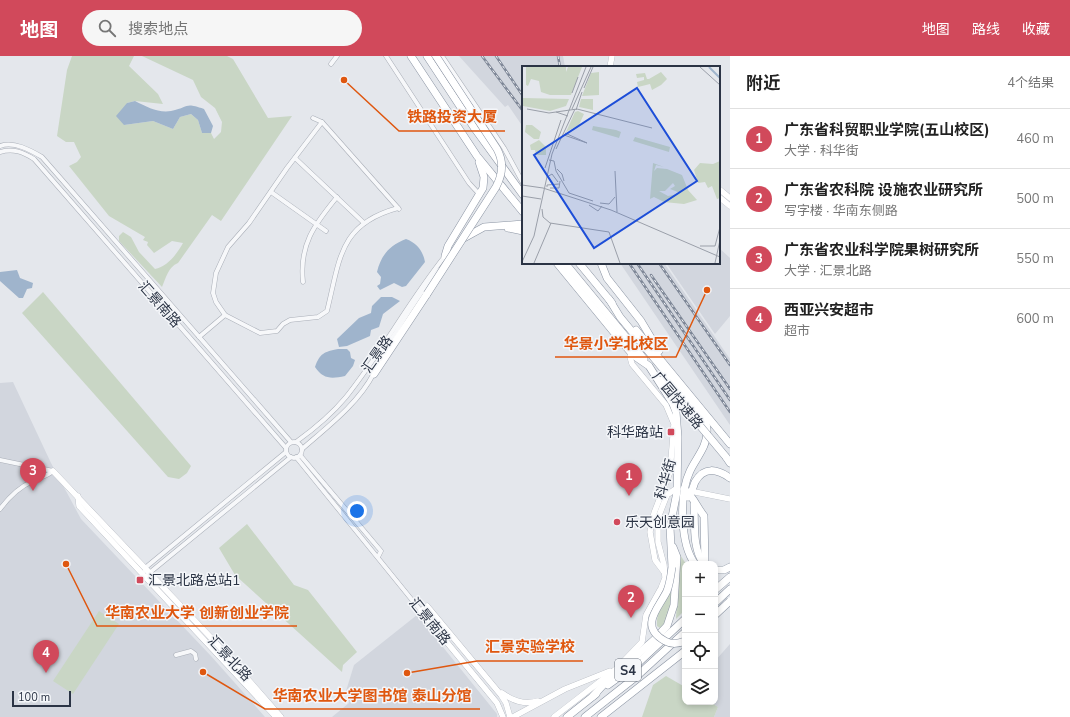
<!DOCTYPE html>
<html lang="zh">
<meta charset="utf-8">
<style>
:root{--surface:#fff;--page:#f6f6f6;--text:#222;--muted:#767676;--line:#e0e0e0;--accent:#d1495b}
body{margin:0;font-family:"Nunito Sans","Noto Sans SC",sans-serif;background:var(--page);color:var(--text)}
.controls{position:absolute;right:12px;bottom:12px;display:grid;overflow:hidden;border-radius:8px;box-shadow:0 2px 6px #0003}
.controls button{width:36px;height:36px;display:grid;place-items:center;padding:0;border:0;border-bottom:1px solid var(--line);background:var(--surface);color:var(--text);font:20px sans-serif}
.scale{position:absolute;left:12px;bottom:10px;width:59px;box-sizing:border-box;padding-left:4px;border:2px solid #2b3445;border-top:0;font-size:11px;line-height:14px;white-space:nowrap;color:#2b3445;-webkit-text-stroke:3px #f4f6f9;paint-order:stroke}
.you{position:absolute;left:357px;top:455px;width:14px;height:14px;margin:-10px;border:3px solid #fff;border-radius:50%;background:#1a73e8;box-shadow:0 0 0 6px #1a73e833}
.badge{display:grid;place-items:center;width:26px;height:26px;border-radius:50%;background:var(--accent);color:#fff;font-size:13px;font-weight:700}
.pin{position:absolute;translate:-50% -33px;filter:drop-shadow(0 1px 2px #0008)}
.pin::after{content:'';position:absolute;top:21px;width:14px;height:12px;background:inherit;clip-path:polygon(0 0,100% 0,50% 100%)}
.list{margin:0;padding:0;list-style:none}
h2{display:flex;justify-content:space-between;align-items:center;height:52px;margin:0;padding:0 16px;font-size:17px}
h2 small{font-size:13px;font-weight:400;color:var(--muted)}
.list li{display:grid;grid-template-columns:26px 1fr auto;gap:12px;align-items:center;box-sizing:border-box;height:60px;padding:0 16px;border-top:1px solid var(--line)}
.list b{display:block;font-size:15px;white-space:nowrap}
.list p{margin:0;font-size:13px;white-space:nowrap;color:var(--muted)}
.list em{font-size:13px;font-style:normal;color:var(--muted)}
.icon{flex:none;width:22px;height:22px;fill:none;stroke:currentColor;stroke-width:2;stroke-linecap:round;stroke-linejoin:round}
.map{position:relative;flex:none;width:730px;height:661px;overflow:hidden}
header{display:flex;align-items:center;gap:24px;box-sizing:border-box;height:56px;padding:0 20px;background:var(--accent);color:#fff}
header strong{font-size:19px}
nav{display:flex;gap:22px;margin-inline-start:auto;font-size:14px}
.search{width:280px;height:36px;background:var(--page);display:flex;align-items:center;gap:10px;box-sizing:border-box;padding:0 14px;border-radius:22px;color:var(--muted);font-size:15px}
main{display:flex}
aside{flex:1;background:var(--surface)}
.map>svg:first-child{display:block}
.built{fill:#d2d6de}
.green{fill:#c9d6c5}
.water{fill:#9fb4cc}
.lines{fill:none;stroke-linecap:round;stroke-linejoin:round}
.street-casing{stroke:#a9aeb7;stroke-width:5}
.secondary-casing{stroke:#a9aeb7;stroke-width:6}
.highway-casing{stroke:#8b94a3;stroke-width:8}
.street{stroke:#f7f8fa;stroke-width:4}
.secondary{stroke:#fff;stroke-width:5.5}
.highway{stroke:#fff;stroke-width:7}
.rail-casing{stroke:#7d8696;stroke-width:2.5}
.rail{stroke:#f4f6f9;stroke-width:1;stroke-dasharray:3;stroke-linecap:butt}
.highway-bridge-casing{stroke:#8b94a3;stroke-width:8;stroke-linecap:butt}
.highway-bridge{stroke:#fff;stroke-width:7}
.poi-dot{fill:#d1495b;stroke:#f4f6f9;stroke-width:1.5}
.labels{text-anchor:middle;stroke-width:3;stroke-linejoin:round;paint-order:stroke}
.shield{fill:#f4f6f9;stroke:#676e7b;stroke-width:1}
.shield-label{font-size:13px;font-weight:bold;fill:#2b3445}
.street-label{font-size:14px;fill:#2b3445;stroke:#f4f6f9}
.poi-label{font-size:14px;fill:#2b3445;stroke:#f4f6f9;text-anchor:start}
.inset-river{fill:none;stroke:#9fb4cc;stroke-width:2}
.inset-road{fill:none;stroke:#9a9fa9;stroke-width:1}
.view{fill:#1d4ed8;fill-opacity:0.15;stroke:#1d4ed8;stroke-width:2}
.inset-edge{fill:none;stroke:#2b3445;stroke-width:2}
.leader{fill:none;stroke:#df570f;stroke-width:1.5}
.callout-dot{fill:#df570f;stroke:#f4f6f9;stroke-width:1.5}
.callout-label{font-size:15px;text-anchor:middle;font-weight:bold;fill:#df570f;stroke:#f4f6f9;stroke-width:3;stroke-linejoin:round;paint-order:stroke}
</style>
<header>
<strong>地图</strong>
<div class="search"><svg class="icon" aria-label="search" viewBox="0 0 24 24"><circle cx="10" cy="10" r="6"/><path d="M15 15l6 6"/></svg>搜索地点</div>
<nav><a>地图</a><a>路线</a><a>收藏</a></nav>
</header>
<main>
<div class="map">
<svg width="730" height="661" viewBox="0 0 730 661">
<rect width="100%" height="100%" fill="#e4e7ec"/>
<g class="built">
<polygon points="459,0 563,0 565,11 523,11 523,71 508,49 505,51"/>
<polygon points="719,192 730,202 730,260 715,278 666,207 719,207"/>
<polygon points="620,207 664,207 730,303 730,369"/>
<polygon points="13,326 51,407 81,463 211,600 265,661 0,661 0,327"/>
<polygon points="417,559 497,658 497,661 332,661 349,647 346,635 354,609"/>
<polygon points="730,588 730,661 714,661 718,651 710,646 715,646 715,605"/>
</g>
<g class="green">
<path d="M 72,0 L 134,0 L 129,10 L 158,38 L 163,48 L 135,45 L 127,47 L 124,69 L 153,65 L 173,73 L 180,61 L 191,58 L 198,64 L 202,77 L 211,77 L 214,83 L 221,76 L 222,66 L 215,52 L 201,41 L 193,24 L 142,0 L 227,0 L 233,3 L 268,62 L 292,60 L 221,165 L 212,159 L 178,207 C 168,211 166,222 162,231 L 119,185 L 119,180 L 123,176 L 131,181 L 139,196 L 155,213 C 167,211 177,198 183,187 L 172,185 L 154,197 L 147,189 L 148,186 L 143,184 L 145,181 L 109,160 L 69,110 L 77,106 L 81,101 L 74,86 L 66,86 L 57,80 L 67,14 Z"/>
<polygon points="43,236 191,410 187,417 179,423 168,421 22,257"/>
<polygon points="247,468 294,529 308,534 357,596 343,609 342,616 235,519 219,492"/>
<polygon points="679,497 686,508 685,554 676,563"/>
<path d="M 671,536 C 671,552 673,559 660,572 L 657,570 C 656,555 663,547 671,536 Z"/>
<polygon points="99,555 119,568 73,638 53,625"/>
<polygon points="666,620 685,631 685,646 710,646 718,651 714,661 642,661 653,629"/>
</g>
<g class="water">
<path d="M 135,45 C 147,51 158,57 171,55 C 190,51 184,46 204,53 L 213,70 L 211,77 L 202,77 L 198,64 L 191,58 L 180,61 L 173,73 L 153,65 L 124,69 L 116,60 L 127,47 Z"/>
<path d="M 406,183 C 417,187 423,195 425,206 L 406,230 L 402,231 L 394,227 L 380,234 L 377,230 L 380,228 L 381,221 L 377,216 C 381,199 390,189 406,183 Z"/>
<polygon points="17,214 20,222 33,227 32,232 27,233 23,242 19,242 0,225 0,216"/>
<polygon points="381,241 392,241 400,245 383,258 379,271 371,274 370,280 347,290 339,291 337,283 359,262 371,257 372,250"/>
<path d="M 338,293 L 347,293 L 350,296 L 351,302 L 355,304 L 353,310 L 345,320 C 331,323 323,323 315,311 C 320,297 324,296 338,293 Z"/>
</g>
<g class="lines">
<g class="street-casing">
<g id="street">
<polyline points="386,0 469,127 480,139"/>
<polyline points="442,0 504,92 523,127"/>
<polyline points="331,8 337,0"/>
<polyline points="313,62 322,66 399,153"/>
<path d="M 322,66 L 287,112 L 249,167 L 228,191 L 216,217 L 213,237 L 216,246 L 225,259 L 260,277 L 277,275 L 283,268 L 290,264 L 318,261 L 327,255 C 340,203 339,168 398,152"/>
<path d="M 0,90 C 14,85 30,94 42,101 L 291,386"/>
<path d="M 0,96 C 13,92 23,96 34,103 L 286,392"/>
<polyline points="295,102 364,167"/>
<polyline points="271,136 326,175"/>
<path d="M 303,226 C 299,189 314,169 337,141"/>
<polyline points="199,281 225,259"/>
<path d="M 377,309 C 382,297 389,287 396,276 C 409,255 422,233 439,214"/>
<path d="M 296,386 C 314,373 332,358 346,341 C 382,296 409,245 445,200"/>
<circle cx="294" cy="394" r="8"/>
<path d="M 302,393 C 327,371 358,348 374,317"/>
<polyline points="300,399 381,495 378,501"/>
<polyline points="296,401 421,555"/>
<polyline points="0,404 53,415"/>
<path d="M 0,453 C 9,441 19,431 33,425 C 41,421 47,420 53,415"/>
<polyline points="145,515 145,512 286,396"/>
<polyline points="148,518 291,401"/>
<polyline points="176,599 191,595 195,598 196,603"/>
</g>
</g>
<g class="secondary-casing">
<g id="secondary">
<polyline points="610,11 612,0"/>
<polyline points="719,133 730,142"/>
<polyline points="719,141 730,150"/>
<polyline points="631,296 630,301 632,308 666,349 674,368 670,416 654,457 650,476 655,504 664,516"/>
<polyline points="53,415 216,587 281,661"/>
<polyline points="695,436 730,443"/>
<polyline points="78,440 79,450 276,661"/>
<path d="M 502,637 C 513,645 525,649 538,645"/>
<polyline points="503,661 497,647 421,555 427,550 501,639 506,647 510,661"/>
<polyline points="513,661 565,633 610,615"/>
<polyline points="554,661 616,613 642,586 646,559 661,532 665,522 664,509 658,486 658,462 667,439 674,434"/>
</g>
</g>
<g class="highway-casing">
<g id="highway">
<polyline points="411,0 477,100 523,156"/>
<polyline points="427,0 475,73 523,139"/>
<polyline points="508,172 523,175"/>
<polyline points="464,182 484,171 523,168"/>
<polyline points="445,200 448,190 483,132 484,121 479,106"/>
<polyline points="557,207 621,285 633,299 649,310 673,348 676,356 678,381 677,436 670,471 672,511"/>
<polyline points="565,207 644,303"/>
<polyline points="579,207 612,247"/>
<polyline points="601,207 607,222 641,265 659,295"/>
<path d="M 609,243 L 620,261 L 697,354 C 702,361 708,367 707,376 C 707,391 696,402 690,415 C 679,438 680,488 695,508"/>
<polyline points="636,274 730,388"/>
<polyline points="374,318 427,238"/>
<polyline points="662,324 691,359"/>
<polyline points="726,401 730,407"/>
<path d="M 684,433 C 693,440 697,451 704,460 L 705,508"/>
<path d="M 688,441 C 692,437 693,431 695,426 C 704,410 717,413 730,422"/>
<path d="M 694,448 C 695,466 692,493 704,508"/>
<polyline points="715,514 724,514 730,511"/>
<polyline points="715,534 730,521"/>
<polyline points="715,547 730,533"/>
<polyline points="608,629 637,608 685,563"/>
<polyline points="593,640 606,626 654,584 667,570 674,549 677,501 673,491"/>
<polyline points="567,661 596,638"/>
<polyline points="585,661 637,620 685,576"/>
<polyline points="601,661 685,595"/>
</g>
</g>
<use href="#street" class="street"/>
<use href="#secondary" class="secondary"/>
<use href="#highway" class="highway"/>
<g class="rail-casing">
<g id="rail">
<polyline points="482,0 523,55"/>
<polyline points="496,0 523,40"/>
<polyline points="558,0 560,11"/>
<polyline points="629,207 730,356"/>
<polyline points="637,207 730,344"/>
<polyline points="659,207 730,309"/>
<polyline points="651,219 730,333"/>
</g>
</g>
<use href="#rail" class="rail"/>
<g class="highway-bridge-casing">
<g id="highway-bridge">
<path d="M 427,238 L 496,131 C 503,118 504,106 497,93 L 436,0"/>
<polyline points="691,359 726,401"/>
<path d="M 672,511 C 671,519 670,527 667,535 C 659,552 638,570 665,585 C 672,589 678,588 685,585"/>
<polyline points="715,559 730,545"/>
</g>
</g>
<use href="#highway-bridge" class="highway-bridge"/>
</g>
<g class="poi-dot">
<rect x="667" y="372" width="8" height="8" rx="2"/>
<circle cx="617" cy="466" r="4"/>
<rect x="136" y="520" width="8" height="8" rx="2"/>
</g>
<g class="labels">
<rect class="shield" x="615" y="603" width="26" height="22" rx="3"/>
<g class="shield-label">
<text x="628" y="619">S4</text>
</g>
<g class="street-label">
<text transform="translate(160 248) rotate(49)" y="5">汇景南路</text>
<text transform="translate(377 298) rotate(-55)" y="5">汇景路</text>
<text transform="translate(678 344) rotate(50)" y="5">广园快速路</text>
<text transform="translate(665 423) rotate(-74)" y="5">科华街</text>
<text transform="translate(430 565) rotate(51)" y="5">汇景南路</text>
<text transform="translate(230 602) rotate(47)" y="5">汇景北路</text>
</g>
<g class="poi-label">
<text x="663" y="381" text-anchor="end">科华路站</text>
<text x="625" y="471">乐天创意园</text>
<text x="148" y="529">汇景北路总站1</text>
</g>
</g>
<g transform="translate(522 10)">
<rect width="198" height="198" fill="#e4e7ec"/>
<path d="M 4,1 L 44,1 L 44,6 L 46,1 L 60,1 L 49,29 L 28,29 L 19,26 L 17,15 L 9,13 L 6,20 L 4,19 ZM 77,6 L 77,29 L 60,30 L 69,7 ZM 139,6 L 145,13 L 139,19 L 130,24 L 128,18 L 116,21 L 115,16 L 122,14 L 122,11 L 115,12 L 114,8 L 123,7 L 125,13 L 127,13 ZM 1,32 L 47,33 L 44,40 L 28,45 L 1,40 ZM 59,33 L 71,33 L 71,44 L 57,41 ZM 56,45 L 62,48 L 57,59 L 44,66 L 53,46 ZM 4,59 L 10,59 L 19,66 L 17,73 L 12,73 L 3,66 ZM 71,60 L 94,64 L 99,66 L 97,72 L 70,64 ZM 113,71 L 148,81 L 147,86 L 111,75 ZM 17,74 L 24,81 L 24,89 L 14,89 L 13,84 L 9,84 L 8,79 ZM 198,95 L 198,132 L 195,133 L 190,120 L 186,122 L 183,116 L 176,117 L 172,104 L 178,97 L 191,98 ZM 131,97 L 142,101 L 134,99 L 132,105 L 135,102 L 145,103 L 160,109 L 166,124 L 175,134 L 162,138 L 142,136 L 132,131 L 128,133 ZM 151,117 L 153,120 L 148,123 L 156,126 L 156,128 L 146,130 L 137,125 L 143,125 Z" fill="#c9d6c5" fill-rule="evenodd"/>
<path class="inset-river" d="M 187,1 L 198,12"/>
<path class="inset-road" d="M 178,1 L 198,19M 62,22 L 71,1M 50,27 L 56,11M 5,43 L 27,47 L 55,43 L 130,62M 50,43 L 69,1M 54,44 L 60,26M 34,46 L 46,50M 42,69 L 65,77 L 43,67M 34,83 L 53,43M 27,94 L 32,95 L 34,105 L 47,127 L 71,135M 23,102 L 39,54M 35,103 L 40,108 L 42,115M 93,105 L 95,146M 25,111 L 30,108 L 36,116M 0,119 L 21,122 L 89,144 L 198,191M 25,121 L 25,119 L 37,118M 28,122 L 37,122 L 38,115M 0,130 L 19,133M 78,137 L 87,138 L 93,131M 67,139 L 76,145 L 80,140M 20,143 L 21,151 L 28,157 L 87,166M 87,166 L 98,197M 178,180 L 193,180 L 198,161M 0,196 L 12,170 L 30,88 L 64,1M 12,197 L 29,157M 193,197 L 198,174"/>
<path class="view" d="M 115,22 L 175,115 L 72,182 L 12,89 Z"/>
<rect width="198" height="198" class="inset-edge"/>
</g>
<path class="leader" d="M344 24L399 75H505M707 234L676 301H555M66 508L97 570H297M407 617L477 605H583M203 616L265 653H480"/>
<g class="callout-dot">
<circle cx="344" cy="24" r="4"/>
<circle cx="707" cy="234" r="4"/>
<circle cx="66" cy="508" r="4"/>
<circle cx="407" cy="617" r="4"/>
<circle cx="203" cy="616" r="4"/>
</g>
<g class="callout-label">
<text x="452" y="66">铁路投资大厦</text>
<text x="616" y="293">华景小学北校区</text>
<text x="197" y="562">华南农业大学 创新创业学院</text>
<text x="530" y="596">汇景实验学校</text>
<text x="372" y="645">华南农业大学图书馆 泰山分馆</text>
</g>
</svg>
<div class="controls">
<button>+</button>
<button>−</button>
<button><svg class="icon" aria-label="locate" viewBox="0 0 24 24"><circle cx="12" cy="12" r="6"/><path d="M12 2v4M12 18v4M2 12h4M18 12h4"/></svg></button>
<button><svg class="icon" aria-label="layers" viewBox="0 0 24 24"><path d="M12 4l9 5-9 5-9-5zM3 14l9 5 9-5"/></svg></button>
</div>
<div class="scale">100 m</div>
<div class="you"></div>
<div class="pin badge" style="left:629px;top:440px">1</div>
<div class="pin badge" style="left:631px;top:562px">2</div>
<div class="pin badge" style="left:33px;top:435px">3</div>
<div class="pin badge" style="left:46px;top:617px">4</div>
</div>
<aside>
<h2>附近<small>4个结果</small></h2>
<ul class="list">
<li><span class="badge">1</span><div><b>广东省科贸职业学院(五山校区)</b><p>大学 · 科华街</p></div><em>460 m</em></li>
<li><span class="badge">2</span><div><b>广东省农科院 设施农业研究所</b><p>写字楼 · 华南东侧路</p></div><em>500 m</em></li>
<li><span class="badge">3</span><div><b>广东省农业科学院果树研究所</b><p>大学 · 汇景北路</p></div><em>550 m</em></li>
<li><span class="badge">4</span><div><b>西亚兴安超市</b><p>超市</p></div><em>600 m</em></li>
</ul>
</aside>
</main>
